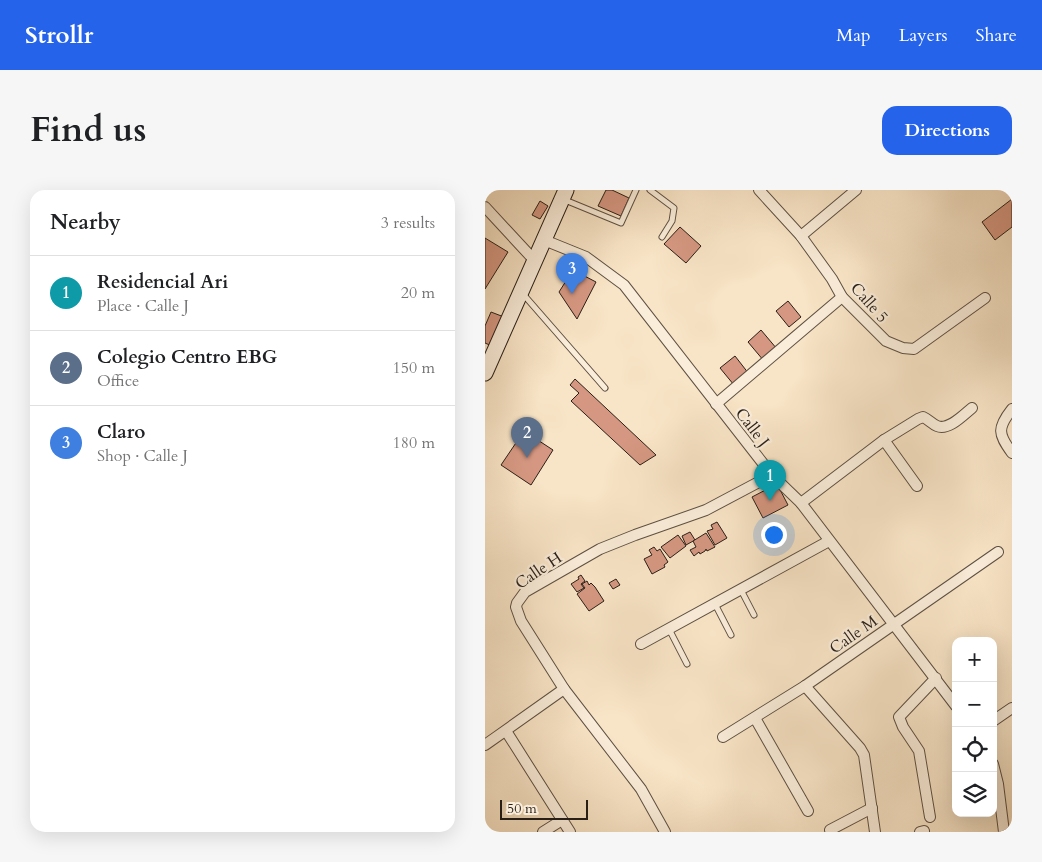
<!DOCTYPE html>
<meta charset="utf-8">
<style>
:root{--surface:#fff;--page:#f6f6f6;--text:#202124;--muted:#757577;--line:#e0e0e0;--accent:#2563eb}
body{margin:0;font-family:Cardo,serif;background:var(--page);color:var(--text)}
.controls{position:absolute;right:15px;bottom:15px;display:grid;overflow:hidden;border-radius:10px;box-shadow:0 5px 20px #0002}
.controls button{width:45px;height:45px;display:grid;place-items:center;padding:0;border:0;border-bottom:1px solid var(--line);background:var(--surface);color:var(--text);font:25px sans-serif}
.scale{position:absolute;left:15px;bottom:12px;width:88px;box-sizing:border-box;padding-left:5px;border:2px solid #291f17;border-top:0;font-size:14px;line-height:18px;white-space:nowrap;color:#291f17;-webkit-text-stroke:4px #faedda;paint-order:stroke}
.you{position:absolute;left:288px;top:344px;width:18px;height:18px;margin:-12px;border:4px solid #fff;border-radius:50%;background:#1a73e8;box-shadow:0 0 0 8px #1a73e833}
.badge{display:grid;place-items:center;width:32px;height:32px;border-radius:50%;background:var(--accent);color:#fff;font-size:16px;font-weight:700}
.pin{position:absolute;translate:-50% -41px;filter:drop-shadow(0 1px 2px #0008)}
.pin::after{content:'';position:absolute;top:26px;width:18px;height:15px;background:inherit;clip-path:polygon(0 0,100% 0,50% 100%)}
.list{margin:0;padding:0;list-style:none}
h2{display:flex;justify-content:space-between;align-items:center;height:65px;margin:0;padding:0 20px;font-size:21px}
h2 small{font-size:16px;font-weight:400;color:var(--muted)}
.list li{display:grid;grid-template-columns:32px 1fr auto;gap:15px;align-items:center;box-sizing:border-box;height:75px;padding:0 20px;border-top:1px solid var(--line)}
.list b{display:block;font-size:19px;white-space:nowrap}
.list p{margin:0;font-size:16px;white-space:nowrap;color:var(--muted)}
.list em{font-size:16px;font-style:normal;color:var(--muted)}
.icon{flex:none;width:28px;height:28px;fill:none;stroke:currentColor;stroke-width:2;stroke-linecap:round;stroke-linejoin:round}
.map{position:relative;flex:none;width:527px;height:642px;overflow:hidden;border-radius:15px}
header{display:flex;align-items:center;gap:30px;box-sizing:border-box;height:70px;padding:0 25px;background:var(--accent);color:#fff}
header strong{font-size:24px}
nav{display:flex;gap:28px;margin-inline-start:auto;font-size:18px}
.intro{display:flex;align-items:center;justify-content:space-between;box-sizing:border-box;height:120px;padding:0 30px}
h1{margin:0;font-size:35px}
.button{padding:12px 22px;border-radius:15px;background:var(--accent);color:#fff;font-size:18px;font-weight:700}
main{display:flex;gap:30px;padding:0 30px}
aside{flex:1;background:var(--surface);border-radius:15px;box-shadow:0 5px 20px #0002}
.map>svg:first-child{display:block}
.building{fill:#d59781;stroke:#291f17}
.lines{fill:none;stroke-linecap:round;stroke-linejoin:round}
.service-casing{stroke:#5d5043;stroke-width:7}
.minor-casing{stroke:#5d5043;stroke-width:12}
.secondary-casing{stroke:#291f17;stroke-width:17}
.service{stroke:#faedda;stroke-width:5}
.minor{stroke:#faedda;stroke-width:10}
.secondary{stroke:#faedda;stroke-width:15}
.labels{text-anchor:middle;stroke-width:4.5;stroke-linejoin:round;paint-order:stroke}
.street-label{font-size:16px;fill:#291f17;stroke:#faedda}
</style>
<header>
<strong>Strollr</strong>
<nav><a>Map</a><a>Layers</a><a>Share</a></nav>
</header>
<div class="intro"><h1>Find us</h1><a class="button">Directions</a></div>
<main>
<aside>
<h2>Nearby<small>3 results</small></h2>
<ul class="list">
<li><span class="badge" style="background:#0f9aa8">1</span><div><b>Residencial Ari</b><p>Place · Calle J</p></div><em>20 m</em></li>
<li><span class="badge" style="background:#5c6f8a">2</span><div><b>Colegio Centro EBG</b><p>Office</p></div><em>150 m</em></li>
<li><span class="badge" style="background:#3f7fe0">3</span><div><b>Claro</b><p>Shop · Calle J</p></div><em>180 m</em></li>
</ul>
</aside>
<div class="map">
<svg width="527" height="642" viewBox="0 0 527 642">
<rect width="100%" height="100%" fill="#f8e4c6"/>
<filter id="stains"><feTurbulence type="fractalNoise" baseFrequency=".004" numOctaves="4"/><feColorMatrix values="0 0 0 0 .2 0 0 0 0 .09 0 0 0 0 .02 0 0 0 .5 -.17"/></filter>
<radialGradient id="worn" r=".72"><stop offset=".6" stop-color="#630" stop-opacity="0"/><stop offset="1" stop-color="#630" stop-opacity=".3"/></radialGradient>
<g class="building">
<polygon points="121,0 127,0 144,8 136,26 113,16"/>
<polygon points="527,9 527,37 510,50 497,32"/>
<polygon points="55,11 63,16 55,29 47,25"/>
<polygon points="195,37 216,56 201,73 179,54"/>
<polygon points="0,48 23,62 0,99"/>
<polygon points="88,80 111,92 92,129 74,102"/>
<polygon points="303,111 316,127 304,137 291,121"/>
<polygon points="6,122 19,127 7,156 0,153 0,136"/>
<polygon points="276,140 292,159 279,171 263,152"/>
<polygon points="250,166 264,184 249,195 235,178"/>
<polygon points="90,189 171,265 155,275 86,211 94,203 85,195"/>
<polygon points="39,241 68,260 46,295 16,275"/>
<polygon points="292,294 303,315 278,328 267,307"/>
<polygon points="232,332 242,348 230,355 222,341 228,339 226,335"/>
<polygon points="205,342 210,350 201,355 197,346"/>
<polygon points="221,343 230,357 222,361 221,359 220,361 215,364 214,362 209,366 205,360 211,357 208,351"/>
<polygon points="193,345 201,356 185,368 176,357"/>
<polygon points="169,357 172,361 175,359 183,372 179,375 180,377 167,384 159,369 167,365 164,360"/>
<polygon points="96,385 100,391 96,394 99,398 92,402 86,394 94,389 93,387"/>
<polygon points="131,389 135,395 128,399 124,393"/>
<polygon points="102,391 104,395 106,393 110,397 119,411 104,421 92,404 100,398 97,394"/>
</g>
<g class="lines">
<g class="service-casing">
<g id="service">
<polyline points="165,0 189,18 187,31 177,47"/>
<polyline points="80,10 136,33 151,0"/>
<polyline points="38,104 120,198"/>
<polyline points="256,400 269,425"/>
<polyline points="230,414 246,445"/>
<polyline points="184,439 202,474"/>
</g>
</g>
<g class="minor-casing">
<g id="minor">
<polyline points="274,0 316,46 347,89 357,107 401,151 418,158 429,159 500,108"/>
<polyline points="0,17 50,71"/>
<polyline points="316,46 371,0"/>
<polyline points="59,50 101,67 139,95 287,285 316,313 471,516"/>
<polyline points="231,214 357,107"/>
<path d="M 527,219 C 512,238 513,244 527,263"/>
<polyline points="399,250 432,296"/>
<path d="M 316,313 L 399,250 L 433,229 L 438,227 C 443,229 447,234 452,236 C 464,241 479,224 487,218"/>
<polyline points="156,454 344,351"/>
<polyline points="320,496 375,558 379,565 390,642"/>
<polyline points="270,528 323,621"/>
<polyline points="508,531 527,518"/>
<polyline points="21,541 85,642"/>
<polyline points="238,547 320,496 513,362"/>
<polyline points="0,555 79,499"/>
<polyline points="508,574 513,594 519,642"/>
<polyline points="445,627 434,561 418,537 414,527 451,488"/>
<polyline points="345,640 387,618"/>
<polyline points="58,642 77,630"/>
<polyline points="180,642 156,599 79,499 36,431 31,417 32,413 40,402 115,359 150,345 221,320 287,285"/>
<polyline points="435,642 439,641"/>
</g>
</g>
<g class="secondary-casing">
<polyline id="secondary" points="0,183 81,0"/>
</g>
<use href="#service" class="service"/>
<use href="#minor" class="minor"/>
<use href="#secondary" class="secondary"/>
</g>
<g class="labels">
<g class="street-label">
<text transform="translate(385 112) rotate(48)" y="6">Calle 5</text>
<text transform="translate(268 237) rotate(52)" y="6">Calle J</text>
<text transform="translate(53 380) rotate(-34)" y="6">Calle H</text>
<text transform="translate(368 444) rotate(-35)" y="6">Calle M</text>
</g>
</g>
<rect width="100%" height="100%" filter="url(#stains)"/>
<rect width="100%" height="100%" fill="url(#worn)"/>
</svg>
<div class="controls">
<button>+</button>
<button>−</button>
<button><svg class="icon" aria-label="locate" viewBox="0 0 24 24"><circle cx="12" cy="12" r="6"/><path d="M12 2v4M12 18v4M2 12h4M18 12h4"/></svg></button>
<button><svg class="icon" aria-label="layers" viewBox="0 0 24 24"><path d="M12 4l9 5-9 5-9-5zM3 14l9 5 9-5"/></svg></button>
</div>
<div class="scale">50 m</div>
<div class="you"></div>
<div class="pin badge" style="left:285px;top:311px;background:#0f9aa8">1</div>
<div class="pin badge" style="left:42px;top:268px;background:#5c6f8a">2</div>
<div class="pin badge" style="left:87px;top:104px;background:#3f7fe0">3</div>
</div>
</main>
